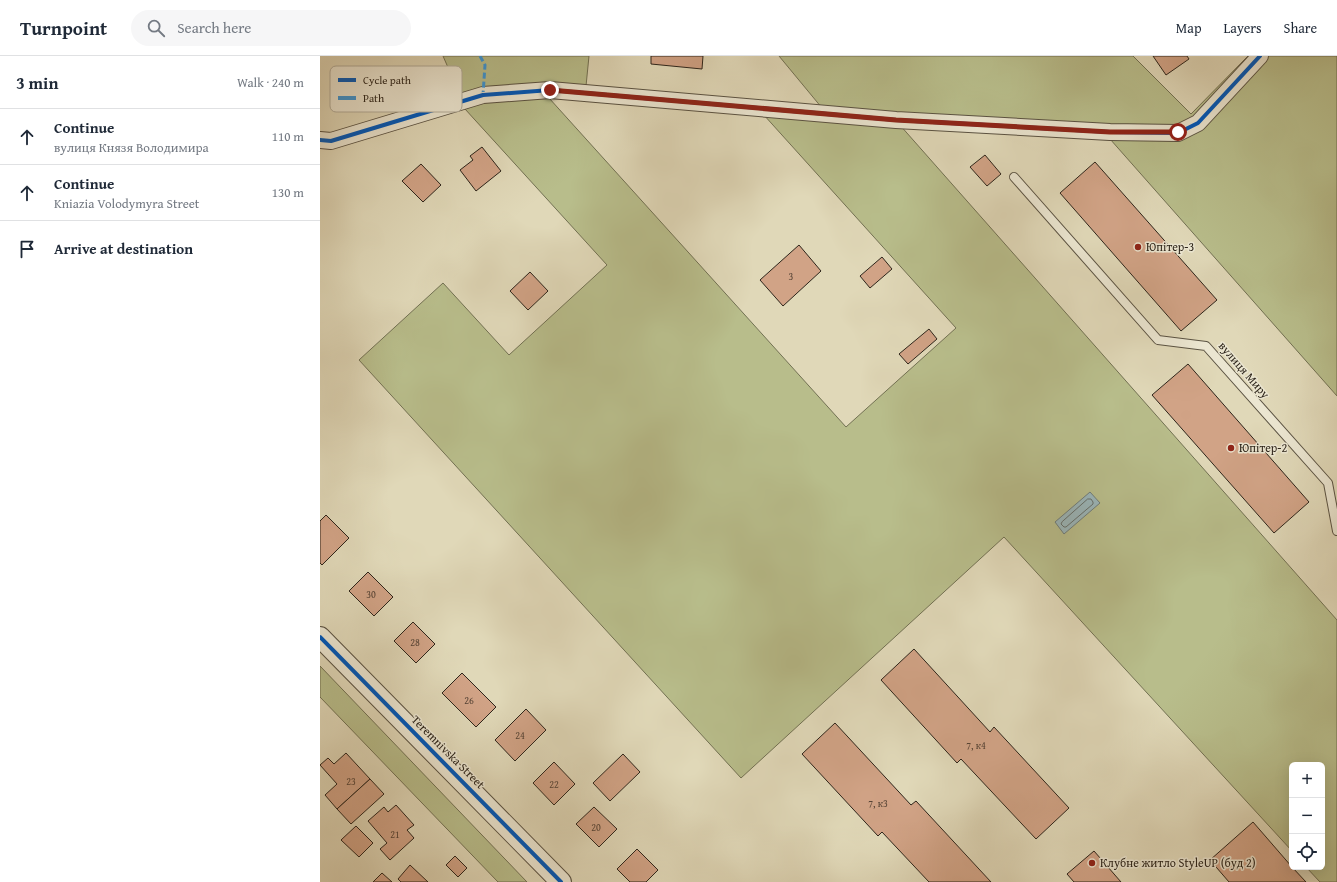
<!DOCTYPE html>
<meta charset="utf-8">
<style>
:root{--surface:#fff;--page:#f6f6f7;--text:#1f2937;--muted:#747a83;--line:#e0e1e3}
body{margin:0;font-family:"Gentium Book Plus",serif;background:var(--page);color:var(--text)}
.controls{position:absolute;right:12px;bottom:12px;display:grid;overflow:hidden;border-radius:6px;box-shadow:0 4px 16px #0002}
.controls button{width:36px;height:36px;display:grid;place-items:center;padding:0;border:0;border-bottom:1px solid var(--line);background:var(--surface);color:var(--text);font:20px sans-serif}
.stop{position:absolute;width:12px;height:12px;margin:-9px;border:3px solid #8f2418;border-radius:50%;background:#fff}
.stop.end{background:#8f2418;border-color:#fff;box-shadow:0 1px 4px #0008}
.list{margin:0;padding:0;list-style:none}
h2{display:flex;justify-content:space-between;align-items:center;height:52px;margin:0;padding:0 16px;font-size:17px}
h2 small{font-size:13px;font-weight:400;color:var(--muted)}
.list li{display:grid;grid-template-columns:26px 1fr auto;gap:12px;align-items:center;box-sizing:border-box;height:56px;padding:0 16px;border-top:1px solid var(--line)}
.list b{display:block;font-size:15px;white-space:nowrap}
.list p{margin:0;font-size:13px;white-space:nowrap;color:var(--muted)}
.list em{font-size:13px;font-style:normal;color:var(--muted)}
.icon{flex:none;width:22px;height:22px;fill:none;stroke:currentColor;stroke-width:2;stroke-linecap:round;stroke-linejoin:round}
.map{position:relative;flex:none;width:1017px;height:826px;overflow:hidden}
header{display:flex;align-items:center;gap:24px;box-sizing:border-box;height:56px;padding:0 20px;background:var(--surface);border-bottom:1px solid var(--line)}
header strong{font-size:19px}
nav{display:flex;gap:22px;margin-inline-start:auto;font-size:14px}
.search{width:280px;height:36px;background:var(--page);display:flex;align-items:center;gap:10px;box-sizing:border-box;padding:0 14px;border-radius:22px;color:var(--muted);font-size:15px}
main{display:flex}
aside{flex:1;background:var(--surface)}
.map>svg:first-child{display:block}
.green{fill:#b8bd8b;stroke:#727153}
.water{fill:#9ab6bb;stroke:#6e7c7b}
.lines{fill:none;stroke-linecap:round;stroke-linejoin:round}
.shore{stroke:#646e6b;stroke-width:1}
.building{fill:#d1a386;stroke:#2d251b}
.service-casing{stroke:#5a5242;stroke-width:10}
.minor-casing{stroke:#5a5242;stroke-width:18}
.tertiary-casing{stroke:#5a5242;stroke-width:22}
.service{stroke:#ebe6d1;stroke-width:8}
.minor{stroke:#ebe6d1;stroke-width:16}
.tertiary{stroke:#ebe6d1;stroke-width:20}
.quiet{stroke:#3c95d4;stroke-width:3;stroke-dasharray:6 3;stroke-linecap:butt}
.cycleway-casing{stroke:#ebe6d1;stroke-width:6}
.cycleway{stroke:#0057b8;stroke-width:4}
.route{stroke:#8f2418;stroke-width:5}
.poi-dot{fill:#8f2418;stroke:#ebe6d1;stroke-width:1.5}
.labels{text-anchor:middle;stroke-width:3;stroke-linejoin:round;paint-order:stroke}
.number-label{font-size:10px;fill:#564436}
.poi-label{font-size:12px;fill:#2d251b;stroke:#ebe6d1;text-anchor:start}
.street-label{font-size:12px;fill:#2d251b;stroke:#ebe6d1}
.key{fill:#ebe6d1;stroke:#b2ac9a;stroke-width:1}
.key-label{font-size:11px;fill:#2d251b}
</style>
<header>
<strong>Turnpoint</strong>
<div class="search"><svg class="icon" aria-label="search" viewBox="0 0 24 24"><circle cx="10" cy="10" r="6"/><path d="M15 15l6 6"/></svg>Search here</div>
<nav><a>Map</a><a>Layers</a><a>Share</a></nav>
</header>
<main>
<aside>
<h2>3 min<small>Walk · 240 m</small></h2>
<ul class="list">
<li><svg class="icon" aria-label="ahead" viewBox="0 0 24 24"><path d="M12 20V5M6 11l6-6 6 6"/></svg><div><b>Continue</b><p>вулиця Князя Володимира</p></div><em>110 m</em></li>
<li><svg class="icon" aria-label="ahead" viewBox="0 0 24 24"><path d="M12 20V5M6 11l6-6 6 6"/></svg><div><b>Continue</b><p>Kniazia Volodymyra Street</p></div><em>130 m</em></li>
<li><svg class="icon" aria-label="arrive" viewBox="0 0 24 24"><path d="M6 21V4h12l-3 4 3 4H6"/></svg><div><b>Arrive at destination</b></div></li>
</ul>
</aside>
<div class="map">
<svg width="1017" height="826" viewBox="0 0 1017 826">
<rect width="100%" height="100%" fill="#e0d8b8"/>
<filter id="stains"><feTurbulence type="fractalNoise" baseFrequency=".005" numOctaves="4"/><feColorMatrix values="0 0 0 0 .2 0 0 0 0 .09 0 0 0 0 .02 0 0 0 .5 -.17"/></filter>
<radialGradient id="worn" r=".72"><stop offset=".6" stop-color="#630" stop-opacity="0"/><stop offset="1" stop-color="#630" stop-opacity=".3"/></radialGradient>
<g class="green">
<polygon points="123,0 269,0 266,30 140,39"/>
<polygon points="459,0 813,0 871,58 928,0 1017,0 1017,340 790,83 502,52"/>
<polygon points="229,42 526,371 636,272 443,58 579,68 1017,564 1017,826 1000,826 986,811 1002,811 1002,709 972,709 972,795 684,481 421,722 39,304 123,227 189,299 287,209 145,53 164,46"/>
<polygon points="0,610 207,826 178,826 0,641"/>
</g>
<polygon class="water" points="770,436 780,447 744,478 735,466"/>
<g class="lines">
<polygon class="shore" points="768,443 771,443 773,446 773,448 746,471 744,471 741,468 742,466"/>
</g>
<g class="building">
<polygon points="331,0 383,0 382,13 331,8"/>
<polygon points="833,0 867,0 869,3 846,19"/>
<polygon points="162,91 181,115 156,135 140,114 153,104 150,100"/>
<polygon points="665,99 681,118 667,130 650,111"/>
<polygon points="775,106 897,244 861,275 740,137"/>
<polygon points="101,108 121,129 103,146 82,125"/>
<polygon points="479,189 501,215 463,250 440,224"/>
<polygon points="562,201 572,213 550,232 540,220"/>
<polygon points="210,216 228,235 208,254 190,235"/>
<polygon points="609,273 617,283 588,308 579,298"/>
<polygon points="868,308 989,446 954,477 832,339"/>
<polygon points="6,459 29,482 2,509 0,507 0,465"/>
<polygon points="48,516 73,541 54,560 29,535"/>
<polygon points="93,566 115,588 96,607 74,585"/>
<polygon points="594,593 670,676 674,671 749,752 716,783 641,703 637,707 561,624"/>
<polygon points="142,617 176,651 156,671 122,637"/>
<polygon points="206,653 226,674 195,705 175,684"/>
<polygon points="515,667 591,749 596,745 671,826 609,826 562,776 558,780 482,698"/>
<polygon points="26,697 50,723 17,753 5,739 17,728 0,709 8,702 14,708"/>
<polygon points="303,698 320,716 290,745 273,727"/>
<polygon points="234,706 255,728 234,749 213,727"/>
<polygon points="50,723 64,738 31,768 17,753"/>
<polygon points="76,749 94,769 87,774 94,782 70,804 60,793 67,787 48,765 64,751 68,756"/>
<polygon points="274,751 297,773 279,791 256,768"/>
<polygon points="933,766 972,811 986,826 909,826 890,804"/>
<polygon points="36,770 53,787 39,801 21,784"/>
<polygon points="317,793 338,814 326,826 310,826 297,813"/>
<polygon points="774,795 801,826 754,826 747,818"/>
<polygon points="135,800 147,812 138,821 126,809"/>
<polygon points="90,809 108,826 81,826 78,823"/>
<polygon points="62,817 72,826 53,826"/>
</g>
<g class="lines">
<g class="service-casing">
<polyline id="service" points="694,121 838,284 886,290 1008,427 1017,475"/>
</g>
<g class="minor-casing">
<polyline id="minor" points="0,84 11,85 163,39 230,34 576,64 790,76 858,77 878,67 940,0"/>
</g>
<g class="tertiary-casing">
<polyline id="tertiary" points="0,581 241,826"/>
</g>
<use href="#service" class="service"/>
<use href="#minor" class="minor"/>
<use href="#tertiary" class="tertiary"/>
<polyline class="quiet" points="160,0 165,9 163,39"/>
<g class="cycleway-casing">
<g id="cycleway">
<polyline points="0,84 11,85 163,39 230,34 576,64 790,76 858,77 878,67 940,0"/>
<polyline points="0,581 241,826"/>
</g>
</g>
<use href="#cycleway" class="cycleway"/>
</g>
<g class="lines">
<polyline class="route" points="230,34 576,64 790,76 858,76"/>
</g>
<g class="poi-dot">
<circle cx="818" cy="191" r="4"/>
<circle cx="911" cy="392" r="4"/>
<circle cx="772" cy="807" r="4"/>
</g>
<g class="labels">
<g class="number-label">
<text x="471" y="224">3</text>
<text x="51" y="542">30</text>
<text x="95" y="590">28</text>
<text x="149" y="648">26</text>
<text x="200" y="683">24</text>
<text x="656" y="693">7, к4</text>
<text x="31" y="729">23</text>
<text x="234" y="732">22</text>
<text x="558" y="751">7, к3</text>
<text x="276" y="775">20</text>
<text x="75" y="782">21</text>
</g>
<g class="poi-label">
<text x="826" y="195">Юпітер-3</text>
<text x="919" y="396">Юпітер-2</text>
<text x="780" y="811">Клубне житло StyleUP (буд 2)</text>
</g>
<g class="street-label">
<text transform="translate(924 314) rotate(49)" y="4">вулиця Миру</text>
<text transform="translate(128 696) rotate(45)" y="4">Teremnivska Street</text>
</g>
</g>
<rect x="10" y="10" width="132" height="46" rx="6" class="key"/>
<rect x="18" y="22" width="18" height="4" fill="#0057b8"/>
<rect x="18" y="40" width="18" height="4" fill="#3c95d4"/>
<g class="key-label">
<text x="43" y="28">Cycle path</text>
<text x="43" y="46">Path</text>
</g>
<rect width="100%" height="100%" filter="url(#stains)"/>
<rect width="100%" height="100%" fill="url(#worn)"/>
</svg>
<div class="controls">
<button>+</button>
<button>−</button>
<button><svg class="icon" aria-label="locate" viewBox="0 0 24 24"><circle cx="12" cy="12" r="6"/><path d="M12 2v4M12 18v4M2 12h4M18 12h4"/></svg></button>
</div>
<div class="stop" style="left:858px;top:76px"></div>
<div class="stop end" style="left:230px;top:34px"></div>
</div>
</main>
